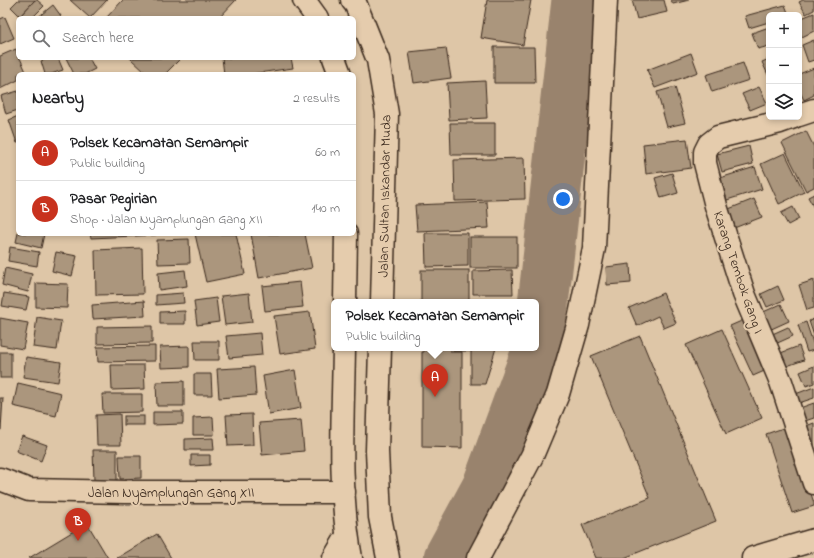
<!DOCTYPE html>
<meta charset="utf-8">
<style>
:root{--surface:#fff;--page:#f6f6f6;--text:#202124;--muted:#757577;--line:#e0e0e0;--accent:#c8321e}
body{margin:0;font-family:"Indie Flower",sans-serif;background:var(--page);color:var(--text)}
.controls{position:absolute;right:12px;top:12px;display:grid;overflow:hidden;border-radius:6px;box-shadow:0 2px 6px #0003}
.controls button{width:36px;height:36px;display:grid;place-items:center;padding:0;border:0;border-bottom:1px solid var(--line);background:var(--surface);color:var(--text);font:20px sans-serif}
.you{position:absolute;left:563px;top:199px;width:14px;height:14px;margin:-10px;border:3px solid #fff;border-radius:50%;background:#1a73e8;box-shadow:0 0 0 6px #1a73e833}
.badge{display:grid;place-items:center;width:26px;height:26px;border-radius:50%;background:var(--accent);color:#fff;font-size:13px;font-weight:700}
.pin{position:absolute;translate:-50% -33px;filter:drop-shadow(0 1px 2px #0008)}
.pin::after{content:'';position:absolute;top:21px;width:14px;height:12px;background:inherit;clip-path:polygon(0 0,100% 0,50% 100%)}
.popup{position:absolute;left:331px;top:299px;width:208px;height:52px;box-sizing:border-box;display:grid;place-content:center;border-radius:6px;background:var(--surface);filter:drop-shadow(0 1px 3px #0005);font-size:13px;white-space:nowrap;color:var(--muted)}
.popup b{font-size:15px;color:var(--text)}
.popup::after{content:'';position:absolute;left:50%;top:100%;margin-left:-8px;border:8px solid transparent;border-top-color:var(--surface)}
.list{margin:0;padding:0;list-style:none}
h2{display:flex;justify-content:space-between;align-items:center;height:52px;margin:0;padding:0 16px;font-size:17px}
h2 small{font-size:13px;font-weight:400;color:var(--muted)}
.list li{display:grid;grid-template-columns:26px 1fr auto;gap:12px;align-items:center;box-sizing:border-box;height:56px;padding:0 16px;border-top:1px solid var(--line)}
.list b{display:block;font-size:15px;white-space:nowrap}
.list p{margin:0;font-size:13px;white-space:nowrap;color:var(--muted)}
.list em{font-size:13px;font-style:normal;color:var(--muted)}
.icon{flex:none;width:22px;height:22px;fill:none;stroke:currentColor;stroke-width:2;stroke-linecap:round;stroke-linejoin:round}
.map{position:relative;flex:none;width:814px;height:558px;overflow:hidden}
.search{position:absolute;background:var(--surface);box-shadow:0 2px 6px #0003;left:16px;top:16px;width:340px;height:44px;display:flex;align-items:center;gap:10px;box-sizing:border-box;padding:0 14px;border-radius:6px;color:var(--muted);font-size:15px}
.panel{position:absolute;background:var(--surface);box-shadow:0 2px 6px #0003;left:16px;top:72px;width:340px;height:164px;border-radius:6px}
.map>svg:first-child{display:block}
.lines{fill:none;stroke-linecap:round;stroke-linejoin:round}
.river{stroke:#99836d;stroke-width:51}
.building{fill:#ab967d;stroke:#3b2a1e}
.street-casing{stroke:#3b2a1e;stroke-width:25}
.secondary-casing{stroke:#3b2a1e;stroke-width:25}
.highway-casing{stroke:#3b2a1e;stroke-width:25}
.street{stroke:#e5ccad;stroke-width:22}
.secondary{stroke:#e5ccad;stroke-width:22}
.highway{stroke:#e5ccad;stroke-width:22}
.labels{text-anchor:middle;stroke-width:4;stroke-linejoin:round;paint-order:stroke}
.street-label{font-size:14px;fill:#3b2a1e;stroke:#e5ccad}
</style>
<div class="map">
<svg width="814" height="558" viewBox="0 0 814 558">
<rect width="100%" height="100%" fill="#dec6a7"/>
<filter id="ink" filterUnits="userSpaceOnUse"><feTurbulence type="fractalNoise" baseFrequency=".025" numOctaves="2"/><feDisplacementMap in="SourceGraphic" scale="8" xChannelSelector="R" yChannelSelector="G"/><feConvolveMatrix kernelMatrix="1 2 1 2 8 2 1 2 1" color-interpolation-filters="sRGB"/></filter>
<g filter="url(#ink)">
<g class="lines">
<polyline class="river" points="449,558 487,488 538,349 577,0"/>
</g>
<g class="building">
<polygon points="18,0 35,0 20,16 11,7"/>
<polygon points="35,0 37,0 44,6 32,18 22,18 20,16"/>
<polygon points="70,0 107,0 90,18"/>
<polygon points="123,0 236,0 219,18 106,18"/>
<polygon points="487,0 531,0 523,45 481,38"/>
<polygon points="632,0 664,0 667,12 637,19"/>
<polygon points="671,0 689,0 673,4"/>
<polygon points="803,0 814,0 814,10 806,14 799,2"/>
<polygon points="53,5 61,16 59,18 37,18"/>
<polygon points="785,5 789,15 769,15 769,22 749,28 745,16"/>
<polygon points="814,13 814,31 802,37 799,31 799,19"/>
<polygon points="5,17 14,38 0,44 0,19"/>
<polygon points="769,27 769,46 758,49 752,33"/>
<polygon points="814,40 814,60 808,62 802,45"/>
<polygon points="494,47 534,47 535,83 494,83"/>
<polygon points="446,48 451,78 414,83 409,52"/>
<polygon points="16,49 18,58 20,58 27,74 18,74 18,80 0,89 0,56"/>
<polygon points="691,53 698,72 655,88 647,70"/>
<polygon points="49,58 58,58 63,70 51,74 45,74 41,61"/>
<polygon points="66,58 89,58 95,69 85,74 74,74"/>
<polygon points="130,58 181,58 165,74 147,74"/>
<polygon points="222,58 291,58 293,68 251,74 224,74"/>
<polygon points="769,59 769,77 762,62"/>
<polygon points="743,63 749,80 712,92 706,75"/>
<polygon points="814,68 814,95 804,100 799,90 799,74"/>
<polygon points="485,81 487,118 449,120 447,83"/>
<polygon points="675,87 685,123 667,127 657,92"/>
<polygon points="759,87 767,103 750,110 742,94"/>
<polygon points="18,91 18,110 6,114 1,96"/>
<polygon points="18,116 18,143 17,143 9,120"/>
<polygon points="450,123 495,123 495,155 451,155"/>
<polygon points="806,131 814,147 814,187 806,191 782,143"/>
<polygon points="687,139 691,168 646,174 643,144"/>
<polygon points="749,146 753,164 722,172 717,154"/>
<polygon points="785,153 804,192 779,204 761,164"/>
<polygon points="524,158 525,199 455,201 454,160"/>
<polygon points="755,167 762,189 727,200 720,178"/>
<polygon points="672,173 678,193 661,198 655,178"/>
<polygon points="814,194 814,208 808,197"/>
<polygon points="754,199 762,217 729,230 721,212"/>
<polygon points="487,202 489,228 417,231 415,205"/>
<polygon points="793,207 799,219 788,225 781,213"/>
<polygon points="18,233 44,234 41,248 16,242"/>
<polygon points="425,233 468,233 468,266 426,267"/>
<polygon points="90,234 156,234 156,235 91,238"/>
<polygon points="195,234 236,234 245,274 206,282"/>
<polygon points="251,234 305,234 312,268 259,278"/>
<rect x="470" y="237" width="47" height="31"/>
<polygon points="189,239 190,263 158,264 157,240"/>
<polygon points="10,247 39,252 37,266 8,261"/>
<polygon points="142,248 143,294 96,295 95,250"/>
<polygon points="56,252 77,256 72,276 52,271"/>
<polygon points="630,264 631,283 607,285 606,267"/>
<polygon points="5,268 32,274 28,292 2,285"/>
<polygon points="185,270 187,286 159,290 158,273"/>
<rect x="421" y="270" width="48" height="32"/>
<polygon points="512,270 513,294 473,294 473,271"/>
<polygon points="814,280 814,308 807,310 799,285"/>
<polygon points="300,282 303,307 265,311 262,286"/>
<polygon points="36,283 68,284 67,308 36,307"/>
<polygon points="778,286 784,300 767,307 761,294"/>
<polygon points="4,293 29,297 26,310 2,306"/>
<polygon points="183,293 184,303 156,305 156,295"/>
<polygon points="249,293 252,322 225,325 221,296"/>
<polygon points="663,293 676,323 664,328 658,316 637,326 629,308"/>
<polygon points="216,298 219,322 197,325 194,301"/>
<polygon points="144,301 145,316 93,319 92,305"/>
<polygon points="781,304 789,321 767,331 759,314"/>
<polygon points="185,311 185,324 160,324 160,312"/>
<polygon points="310,312 315,349 280,354 274,316"/>
<polygon points="37,317 61,321 57,350 33,347"/>
<polygon points="0,318 28,323 23,349 0,345"/>
<polygon points="746,319 769,369 753,376 730,326"/>
<polygon points="814,319 814,336 809,321"/>
<polygon points="806,322 814,346 814,350 807,352 798,325"/>
<polygon points="152,326 152,343 97,344 97,327"/>
<polygon points="788,327 793,336 773,345 768,336"/>
<polygon points="722,329 762,418 726,434 686,345"/>
<polygon points="260,333 262,355 229,358 226,336"/>
<polygon points="640,336 716,521 624,558 596,558 582,525 650,498 591,356"/>
<polygon points="194,341 219,341 219,360 195,360"/>
<polygon points="155,346 155,361 98,362 97,347"/>
<polygon points="189,346 189,367 161,368 160,347"/>
<polygon points="799,346 804,360 784,367 778,354"/>
<polygon points="424,348 451,348 451,352 462,352 462,448 422,447 422,352 424,352"/>
<polygon points="453,348 496,348 485,384 471,384 471,351 453,351"/>
<rect x="0" y="352" width="11" height="26"/>
<polygon points="26,357 61,362 58,382 23,377"/>
<polygon points="111,365 144,365 145,389 112,390"/>
<polygon points="814,366 814,383 806,386 800,372"/>
<polygon points="254,367 256,395 219,398 217,369"/>
<polygon points="295,370 301,408 269,414 263,376"/>
<polygon points="194,374 211,374 212,395 194,395"/>
<polygon points="184,381 184,406 157,406 156,382"/>
<polygon points="18,383 61,393 56,416 13,406"/>
<polygon points="814,387 814,398 796,404 793,395"/>
<polygon points="102,394 142,394 142,412 103,413"/>
<polygon points="0,398 3,398 1,430 0,430"/>
<polygon points="814,403 814,418 802,422 797,409"/>
<polygon points="153,412 183,412 183,424 153,425"/>
<polygon points="120,414 121,445 97,445 96,415"/>
<polygon points="252,414 253,445 228,446 226,415"/>
<rect x="124" y="416" width="20" height="9"/>
<polygon points="213,417 214,435 193,435 193,418"/>
<polygon points="301,420 304,451 262,455 259,423"/>
<polygon points="814,423 814,448 806,426"/>
<polygon points="789,426 814,503 814,506 792,513 766,434"/>
<polygon points="22,436 47,445 41,461 16,451"/>
<polygon points="213,438 214,450 185,450 185,439"/>
<polygon points="93,450 117,450 117,481 94,481"/>
<polygon points="191,455 210,455 210,465 191,466"/>
<polygon points="119,456 141,456 141,478 120,479"/>
<polygon points="87,523 108,558 29,558"/>
<polygon points="157,534 171,558 117,558"/>
</g>
<g class="lines">
<g class="street-casing">
<g id="street">
<polyline points="799,115 814,110"/>
<polyline points="794,117 780,122 718,137 709,144 705,152 705,163 716,206 744,294 781,382 814,483"/>
<polyline points="0,479 29,490 124,492 344,492"/>
<polyline points="478,558 532,456 558,394 578,325 594,248 606,0"/>
</g>
</g>
<g class="secondary-casing">
<g id="secondary">
<polyline points="334,558 347,536"/>
<polyline points="753,558 814,540"/>
</g>
</g>
<g class="highway-casing">
<g id="highway">
<polyline points="304,0 317,18"/>
<polyline points="352,0 356,5 378,60 387,114 382,302"/>
<polyline points="334,58 340,74"/>
<polyline points="345,302 346,234"/>
<path d="M 344,348 C 343,418 338,489 351,558"/>
<polyline points="380,348 377,451 380,517 388,558"/>
</g>
</g>
<use href="#street" class="street"/>
<use href="#secondary" class="secondary"/>
<use href="#highway" class="highway"/>
</g>
</g>
<g class="labels">
<g class="street-label">
<text transform="translate(384 196) rotate(-89)" y="5">Jalan Sultan Iskandar Muda</text>
<text transform="translate(739 272) rotate(71)" y="5">Karang Tembok Gang I</text>
<text x="171" y="497">Jalan Nyamplungan Gang XII</text>
</g>
</g>
</svg>
<div class="controls">
<button>+</button>
<button>−</button>
<button><svg class="icon" aria-label="layers" viewBox="0 0 24 24"><path d="M12 4l9 5-9 5-9-5zM3 14l9 5 9-5"/></svg></button>
</div>
<div class="you"></div>
<div class="pin badge" style="left:435px;top:397px">A</div>
<div class="popup"><b>Polsek Kecamatan Semampir</b>Public building</div>
<div class="pin badge" style="left:78px;top:541px">B</div>
<div class="search"><svg class="icon" aria-label="search" viewBox="0 0 24 24"><circle cx="10" cy="10" r="6"/><path d="M15 15l6 6"/></svg>Search here</div>
<section class="panel">
<h2>Nearby<small>2 results</small></h2>
<ul class="list">
<li><span class="badge">A</span><div><b>Polsek Kecamatan Semampir</b><p>Public building</p></div><em>60 m</em></li>
<li><span class="badge">B</span><div><b>Pasar Pegirian</b><p>Shop · Jalan Nyamplungan Gang XII</p></div><em>140 m</em></li>
</ul>
</section>
</div>
